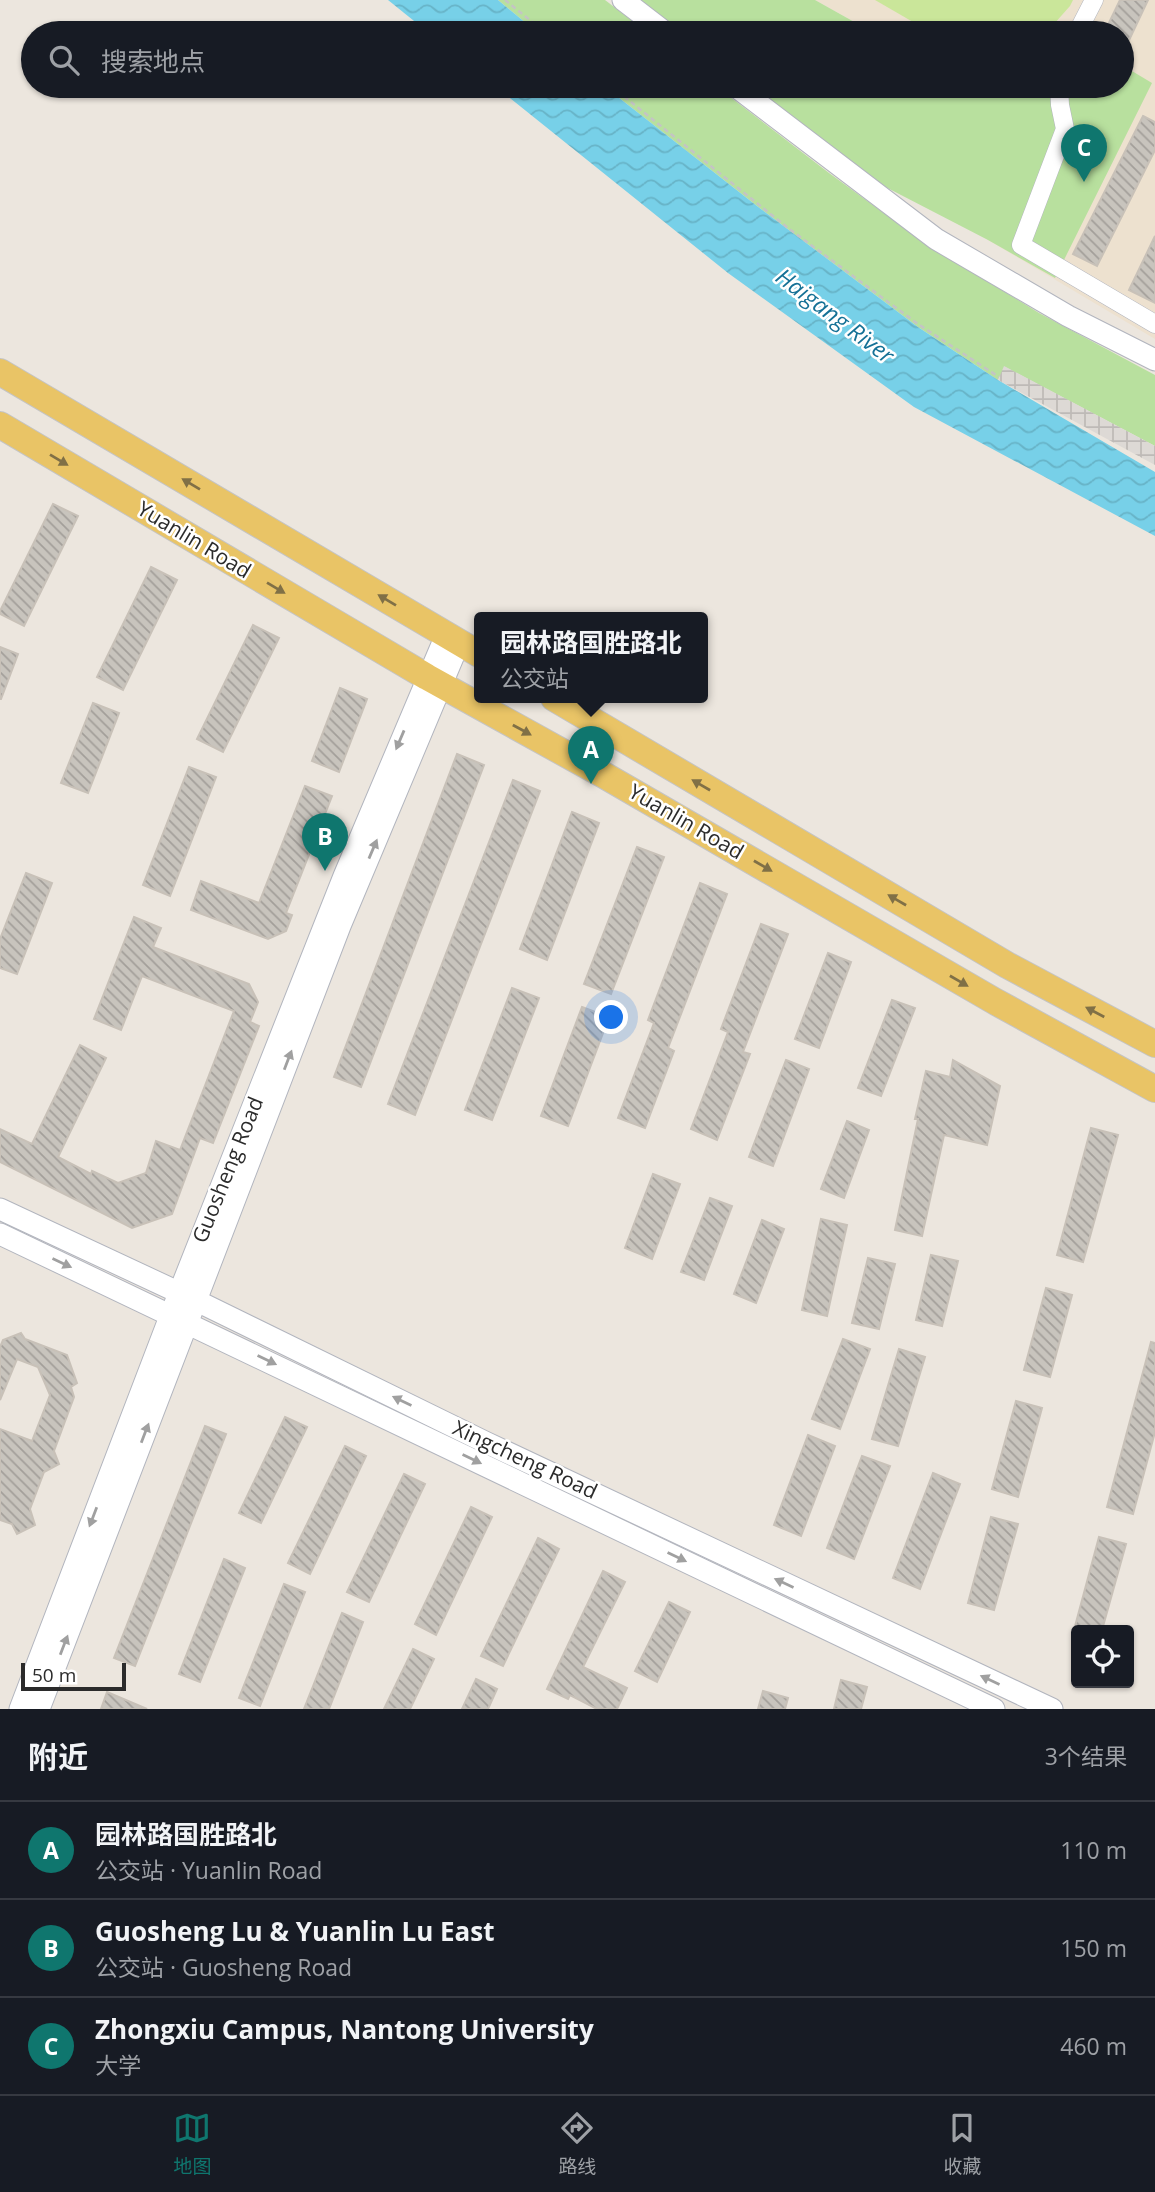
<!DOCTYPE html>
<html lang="zh">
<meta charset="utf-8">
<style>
:root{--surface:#171b24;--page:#242831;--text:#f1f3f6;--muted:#9ea1a6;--line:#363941;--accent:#0f766e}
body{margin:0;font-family:"Open Sans","Noto Sans SC",sans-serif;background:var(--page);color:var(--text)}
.controls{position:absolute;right:21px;bottom:21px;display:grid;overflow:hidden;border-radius:7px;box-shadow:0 2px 5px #0004}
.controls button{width:63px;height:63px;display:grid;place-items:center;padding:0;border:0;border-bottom:2px solid var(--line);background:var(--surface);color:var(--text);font:35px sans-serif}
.scale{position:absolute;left:21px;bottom:18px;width:105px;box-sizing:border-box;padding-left:7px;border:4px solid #2b2b2b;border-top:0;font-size:19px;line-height:24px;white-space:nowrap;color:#2b2b2b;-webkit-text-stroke:5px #fff;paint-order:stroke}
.you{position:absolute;left:612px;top:1018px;width:24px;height:24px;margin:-18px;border:5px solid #fff;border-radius:50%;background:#1a73e8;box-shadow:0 0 0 10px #1a73e833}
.badge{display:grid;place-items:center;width:46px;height:46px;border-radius:50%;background:var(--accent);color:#fff;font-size:23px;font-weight:700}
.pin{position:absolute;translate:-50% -58px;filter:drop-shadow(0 2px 4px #0008)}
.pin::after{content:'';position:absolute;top:37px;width:24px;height:21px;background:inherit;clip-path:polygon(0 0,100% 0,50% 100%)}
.popup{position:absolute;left:474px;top:612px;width:234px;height:91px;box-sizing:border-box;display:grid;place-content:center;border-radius:7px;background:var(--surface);filter:drop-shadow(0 2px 5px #0005);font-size:23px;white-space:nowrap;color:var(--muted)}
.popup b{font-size:26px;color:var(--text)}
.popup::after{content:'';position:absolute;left:50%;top:100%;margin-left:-14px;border:14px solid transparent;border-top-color:var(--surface)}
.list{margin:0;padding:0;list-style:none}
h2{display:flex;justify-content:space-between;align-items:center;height:91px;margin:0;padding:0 28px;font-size:30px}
h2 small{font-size:23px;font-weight:400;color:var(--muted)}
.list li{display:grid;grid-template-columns:46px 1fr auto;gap:21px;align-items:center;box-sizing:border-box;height:98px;padding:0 28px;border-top:2px solid var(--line)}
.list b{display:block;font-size:26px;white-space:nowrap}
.list p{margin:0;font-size:23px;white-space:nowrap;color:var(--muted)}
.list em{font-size:23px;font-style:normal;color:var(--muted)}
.icon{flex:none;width:38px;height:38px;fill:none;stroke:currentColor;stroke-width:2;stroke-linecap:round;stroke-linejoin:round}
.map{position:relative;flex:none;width:1155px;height:1709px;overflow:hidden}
.search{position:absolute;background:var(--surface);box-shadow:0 2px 5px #0004;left:21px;right:21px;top:21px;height:77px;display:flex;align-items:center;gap:18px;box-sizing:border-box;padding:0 24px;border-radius:38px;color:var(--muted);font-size:26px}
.sheet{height:385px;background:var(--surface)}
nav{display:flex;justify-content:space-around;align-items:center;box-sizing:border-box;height:98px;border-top:2px solid var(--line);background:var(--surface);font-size:19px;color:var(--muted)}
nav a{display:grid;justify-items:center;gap:4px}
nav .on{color:var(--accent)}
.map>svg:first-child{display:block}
.education{fill:#ede1cf}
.green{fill:#b8e09e}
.pitch{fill:#cae69a}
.plaza{fill:url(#plaza-grid)}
.water{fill:url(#water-waves)}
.building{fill:url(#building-back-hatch);stroke:#c8c1b8;stroke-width:2}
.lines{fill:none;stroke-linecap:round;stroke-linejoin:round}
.minor-casing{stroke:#b2b5be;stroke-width:19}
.tertiary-casing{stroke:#b2b5be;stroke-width:23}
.primary-casing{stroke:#c4c4c4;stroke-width:28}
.path{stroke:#c4c4c4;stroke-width:2.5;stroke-dasharray:5 3.5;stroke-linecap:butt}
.minor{stroke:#fff;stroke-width:18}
.tertiary{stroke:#fff;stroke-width:21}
.primary{stroke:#e9c466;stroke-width:26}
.oneway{fill:#807046}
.oneway2{fill:#a0a0a0}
.labels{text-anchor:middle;stroke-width:5;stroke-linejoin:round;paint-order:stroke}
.street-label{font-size:21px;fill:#2b2b2b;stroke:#fff}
.water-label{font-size:23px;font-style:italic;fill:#157196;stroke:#fff}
</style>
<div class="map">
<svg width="1155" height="1709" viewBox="0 0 1155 1709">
<defs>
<pattern id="plaza-grid" width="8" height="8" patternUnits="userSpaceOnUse" patternTransform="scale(1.75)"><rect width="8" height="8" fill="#ddd9d5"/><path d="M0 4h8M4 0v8" fill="none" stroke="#bebab7"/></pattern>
<pattern id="water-waves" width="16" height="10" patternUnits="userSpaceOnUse" patternTransform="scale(1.75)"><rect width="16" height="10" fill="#77d0e8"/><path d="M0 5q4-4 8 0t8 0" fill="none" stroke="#67b3c7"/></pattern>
<pattern id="building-back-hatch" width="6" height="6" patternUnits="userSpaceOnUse" patternTransform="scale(1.75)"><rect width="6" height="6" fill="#c8c4bd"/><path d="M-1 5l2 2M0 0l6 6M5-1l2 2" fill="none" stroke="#a39f9a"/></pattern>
</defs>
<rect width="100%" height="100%" fill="#ece6de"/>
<polygon class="education" points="815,0 1155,0 1155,339 988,240 1122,86 1122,33 874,33"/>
<g class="green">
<polygon points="498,0 605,0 648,33 538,33"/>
<polygon points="640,0 815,0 874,33 683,33"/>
<polygon points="1122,65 1152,83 1055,278 988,240 872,180 749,86 1122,86"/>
<polygon points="604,86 716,86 829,173 922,241 1039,313 1155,375 1155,446 1005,367 998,380 918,327 757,206"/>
</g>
<polygon class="pitch" points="875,0 1073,0 1070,6 1046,33 932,33"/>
<polygon class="plaza" points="1004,366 1155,446 1155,465 998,380"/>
<g class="water">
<polygon points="388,0 498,0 538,33 429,33"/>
<polygon points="495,86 604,86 757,206 918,327 998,380 1155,472 1155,536 914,407 728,273"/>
</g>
<g class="building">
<polygon points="1120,0 1148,0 1122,55 1122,33 1104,33"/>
<polygon points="1143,116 1155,122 1155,150 1097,266 1073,254"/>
<polygon points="1155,236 1155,303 1129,290"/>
<polygon points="53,504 78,516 24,626 0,614 0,611"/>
<polygon points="151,567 177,580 123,690 97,677"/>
<polygon points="253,625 279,638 223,752 197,739"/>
<polygon points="0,647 18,654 1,699 0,699"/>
<polygon points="340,688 367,699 339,772 312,761"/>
<polygon points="93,703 119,713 88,793 61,783"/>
<polygon points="457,754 484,765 361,1087 334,1077"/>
<polygon points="189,767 216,777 170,896 143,885"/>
<polygon points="513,780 540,791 415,1115 388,1104"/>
<polygon points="305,786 332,796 286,913 292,915 286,931 268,939 191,910 201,881 259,903"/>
<polygon points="572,812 599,823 547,960 520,949"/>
<polygon points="637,847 664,857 611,994 584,984"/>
<polygon points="26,873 52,883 17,974 0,968 0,939"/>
<polygon points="700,883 727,894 668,1048 674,1051 645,1128 618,1118 654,1023 648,1020"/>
<polygon points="134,917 161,928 153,947 249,984 258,1002 250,1022 259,1026 213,1143 200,1138 172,1214 132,1228 0,1162 0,1129 32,1144 80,1045 106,1058 58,1157 91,1174 92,1171 118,1183 146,1173 156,1141 180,1150 234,1011 142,976 121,1030 94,1019"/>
<polygon points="761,924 788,934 743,1052 750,1054 717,1140 691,1129 728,1032 721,1029"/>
<polygon points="828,953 851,962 819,1048 795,1039"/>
<polygon points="512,988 539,998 492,1120 465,1110"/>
<polygon points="892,1000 915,1008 881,1096 858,1088"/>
<polygon points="582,1007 609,1017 568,1126 541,1116"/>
<polygon points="786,1060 809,1069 773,1166 749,1157"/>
<polygon points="953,1060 1000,1086 987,1145 944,1135 922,1236 895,1230 918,1119 915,1119 926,1071 950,1077"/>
<polygon points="847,1121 869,1130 844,1198 821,1189"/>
<polygon points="1091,1128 1118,1135 1083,1262 1057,1255"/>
<polygon points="653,1174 680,1184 652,1259 625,1248"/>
<polygon points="710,1198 732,1206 704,1280 681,1272"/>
<polygon points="821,1219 847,1225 827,1316 802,1310"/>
<polygon points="762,1220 784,1229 756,1303 734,1294"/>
<polygon points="931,1255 958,1261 942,1326 916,1320"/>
<polygon points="868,1258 895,1264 879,1329 852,1323"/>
<polygon points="1046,1288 1072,1295 1050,1377 1024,1370"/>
<polygon points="21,1333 25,1339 67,1355 77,1383 71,1387 74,1397 54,1451 59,1464 44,1472 30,1509 35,1525 17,1534 12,1524 0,1520 0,1429 32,1441 50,1395 38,1367 17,1359 0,1400 0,1347 3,1340"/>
<polygon points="843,1339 870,1349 840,1429 812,1419"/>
<polygon points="1151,1342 1155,1343 1155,1432 1133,1514 1107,1507"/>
<polygon points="899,1349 925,1357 898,1446 872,1439"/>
<polygon points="1016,1401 1042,1408 1018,1497 992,1489"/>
<polygon points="285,1417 307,1427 261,1523 239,1513"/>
<polygon points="205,1426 226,1434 135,1666 114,1658"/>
<polygon points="808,1435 835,1446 801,1536 774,1525"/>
<polygon points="345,1446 366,1456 310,1574 288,1563"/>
<polygon points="862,1456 890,1466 854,1559 827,1548"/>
<polygon points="933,1473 960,1484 920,1589 893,1578"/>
<polygon points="404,1474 425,1484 369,1602 347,1592"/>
<polygon points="471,1507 492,1517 436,1635 415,1624"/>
<polygon points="991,1517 1018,1524 994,1610 968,1603"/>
<polygon points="1099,1537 1126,1544 1102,1630 1074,1630"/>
<polygon points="538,1538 559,1549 503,1666 481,1656"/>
<polygon points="224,1559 245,1568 200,1682 179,1674"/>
<polygon points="603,1571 625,1582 583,1667 627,1688 617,1709 597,1709 570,1695 568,1699 547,1689"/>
<polygon points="284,1584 305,1592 260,1706 239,1698"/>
<polygon points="669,1602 690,1612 657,1682 635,1671"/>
<polygon points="342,1613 363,1622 329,1709 304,1709"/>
<polygon points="413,1649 434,1659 410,1709 384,1709"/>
<polygon points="476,1679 497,1689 488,1709 462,1709"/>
<polygon points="841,1680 867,1687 861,1709 834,1709"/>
<polygon points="763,1691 788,1698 785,1709 758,1709"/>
<polygon points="107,1692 147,1709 101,1709"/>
</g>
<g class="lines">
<g class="minor-casing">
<g id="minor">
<polyline points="1077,33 1094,0"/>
<polyline points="1059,86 1060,105 1065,129 1021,245 1155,324"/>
</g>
</g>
<g class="tertiary-casing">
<g id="tertiary">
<polyline points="623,0 666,33"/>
<polyline points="735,86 936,239 1068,316 1155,360"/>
<polyline points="0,1209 195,1300 485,1442 1052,1709"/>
<polyline points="0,1234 994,1709"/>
<polyline points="20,1709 179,1293 344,876 446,635"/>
<polyline points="39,1709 340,926 459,643"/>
</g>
</g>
<g class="primary-casing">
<g id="primary">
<polyline points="0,372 479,654"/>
<polyline points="0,425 427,677 602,774 996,1002 1155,1089"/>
<polyline points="554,698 1007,965 1155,1044"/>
</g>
</g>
<g class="path">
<polyline points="505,0 546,33"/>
<polyline points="611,86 788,228 918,324 999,377"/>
</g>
<use href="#minor" class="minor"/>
<use href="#tertiary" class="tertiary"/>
<use href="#primary" class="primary"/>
</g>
<defs><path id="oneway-solid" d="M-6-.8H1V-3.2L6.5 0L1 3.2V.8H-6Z" transform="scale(1.75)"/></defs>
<g class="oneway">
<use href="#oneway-solid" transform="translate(59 460) rotate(31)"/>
<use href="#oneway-solid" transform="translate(191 484) rotate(-149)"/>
<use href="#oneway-solid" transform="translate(276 588) rotate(31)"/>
<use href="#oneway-solid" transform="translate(387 600) rotate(-149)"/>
<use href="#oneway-solid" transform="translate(522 730) rotate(29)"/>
<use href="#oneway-solid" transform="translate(701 785) rotate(-150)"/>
<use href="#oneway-solid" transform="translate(763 866) rotate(30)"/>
<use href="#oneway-solid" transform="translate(897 900) rotate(-150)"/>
<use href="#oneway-solid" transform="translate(959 981) rotate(30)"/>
<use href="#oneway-solid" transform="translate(1095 1012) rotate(-152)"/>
</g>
<g class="oneway2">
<use href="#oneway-solid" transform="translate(400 740) rotate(113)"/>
<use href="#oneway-solid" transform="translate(373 849) rotate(-67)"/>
<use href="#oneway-solid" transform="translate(288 1060) rotate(-69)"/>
<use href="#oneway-solid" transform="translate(62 1263) rotate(25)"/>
<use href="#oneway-solid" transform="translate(267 1360) rotate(26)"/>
<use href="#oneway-solid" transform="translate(402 1401) rotate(-154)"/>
<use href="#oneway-solid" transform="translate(145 1433) rotate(-69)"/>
<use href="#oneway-solid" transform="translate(472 1459) rotate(26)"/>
<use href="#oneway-solid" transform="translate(93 1517) rotate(111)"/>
<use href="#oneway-solid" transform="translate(677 1557) rotate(26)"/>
<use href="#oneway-solid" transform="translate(784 1583) rotate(-155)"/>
<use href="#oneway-solid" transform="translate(64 1645) rotate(-69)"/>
<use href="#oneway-solid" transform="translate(990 1680) rotate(-155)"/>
</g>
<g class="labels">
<g class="street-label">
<text transform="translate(194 540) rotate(31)" y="7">Yuanlin Road</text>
<text transform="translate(686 822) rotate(30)" y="7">Yuanlin Road</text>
<text transform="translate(228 1170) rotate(-68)" y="7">Guosheng Road</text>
<text transform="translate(525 1460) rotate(25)" y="7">Xingcheng Road</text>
</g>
<g class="water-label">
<text transform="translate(835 316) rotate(37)" y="8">Haigang River</text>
</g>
</g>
</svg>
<div class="controls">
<button><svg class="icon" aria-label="locate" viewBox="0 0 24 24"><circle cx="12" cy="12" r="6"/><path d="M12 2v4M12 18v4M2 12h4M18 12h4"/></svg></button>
</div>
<div class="scale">50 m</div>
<div class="you"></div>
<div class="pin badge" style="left:591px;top:784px">A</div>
<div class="popup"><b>园林路国胜路北</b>公交站</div>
<div class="pin badge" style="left:325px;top:871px">B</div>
<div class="pin badge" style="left:1084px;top:182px">C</div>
<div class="search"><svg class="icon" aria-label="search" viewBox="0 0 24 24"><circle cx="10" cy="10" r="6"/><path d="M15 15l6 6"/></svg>搜索地点</div>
</div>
<section class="sheet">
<h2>附近<small>3个结果</small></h2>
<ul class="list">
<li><span class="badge">A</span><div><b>园林路国胜路北</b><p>公交站 · Yuanlin Road</p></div><em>110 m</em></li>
<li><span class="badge">B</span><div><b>Guosheng Lu &amp; Yuanlin Lu East</b><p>公交站 · Guosheng Road</p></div><em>150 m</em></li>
<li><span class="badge">C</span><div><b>Zhongxiu Campus, Nantong University</b><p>大学</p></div><em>460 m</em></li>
</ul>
</section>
<nav>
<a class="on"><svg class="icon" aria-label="map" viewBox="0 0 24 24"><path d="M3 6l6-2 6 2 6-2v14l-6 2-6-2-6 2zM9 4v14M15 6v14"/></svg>地图</a>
<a><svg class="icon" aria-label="directions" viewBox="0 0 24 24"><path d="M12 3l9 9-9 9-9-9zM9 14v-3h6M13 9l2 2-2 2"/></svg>路线</a>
<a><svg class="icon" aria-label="saved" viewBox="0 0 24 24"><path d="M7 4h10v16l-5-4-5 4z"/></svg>收藏</a>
</nav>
